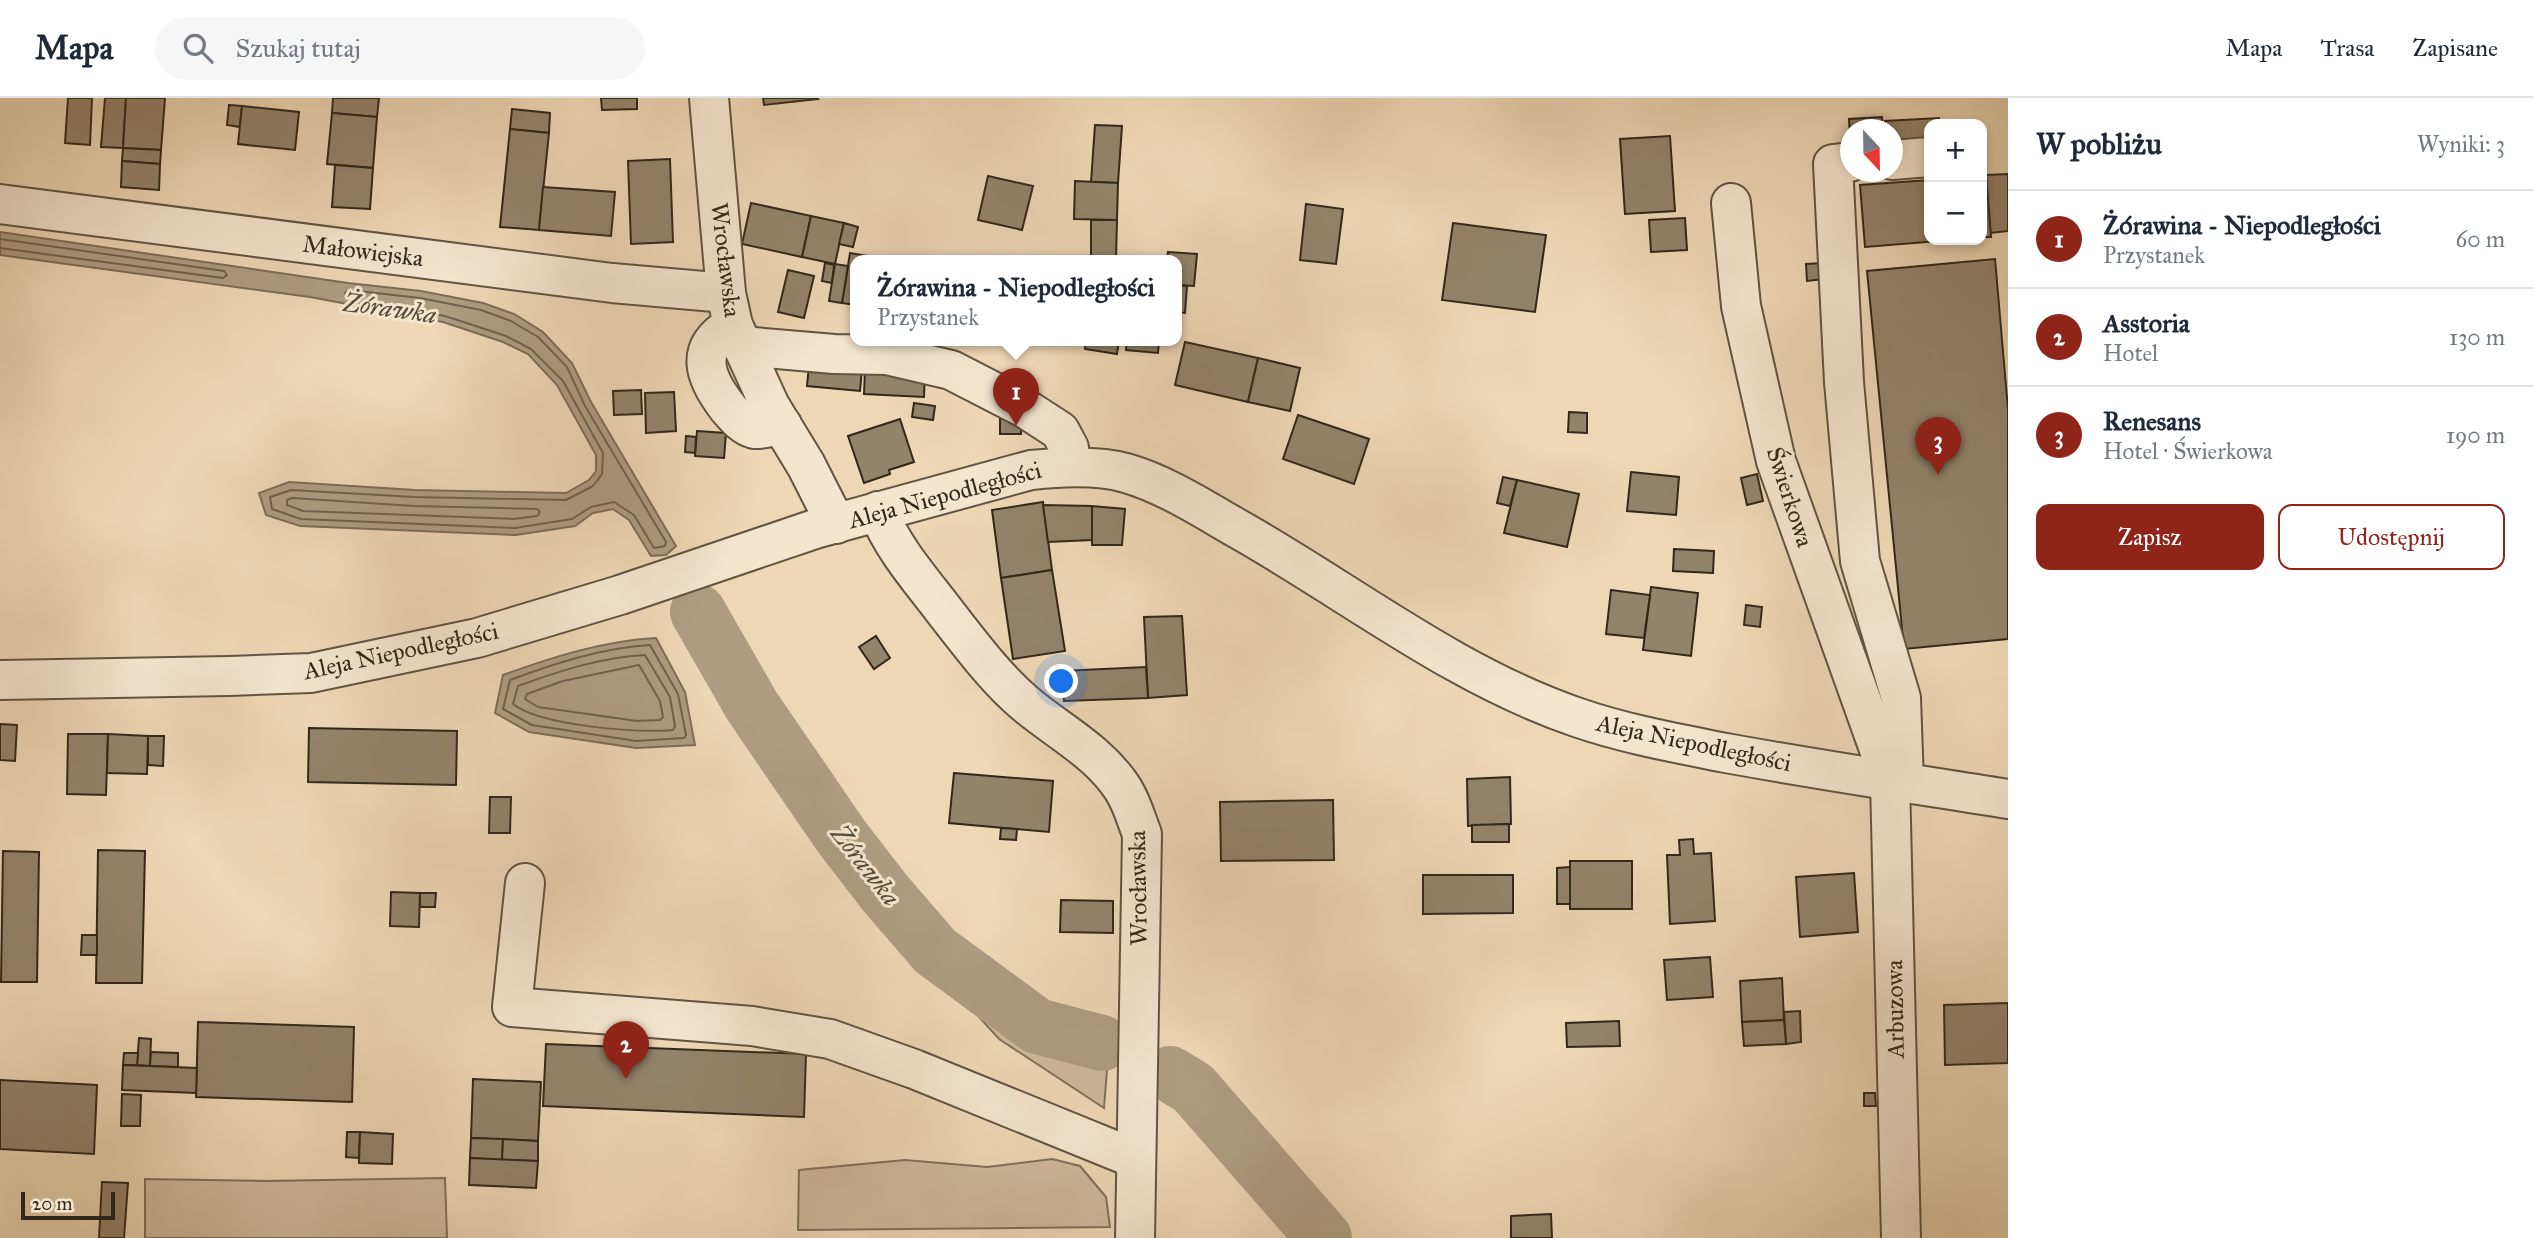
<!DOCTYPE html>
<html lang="pl">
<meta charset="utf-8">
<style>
:root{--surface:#fff;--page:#f6f6f7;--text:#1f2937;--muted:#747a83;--line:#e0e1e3;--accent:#8f2418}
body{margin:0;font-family:"IM FELL Great Primer",serif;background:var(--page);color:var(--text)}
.controls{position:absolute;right:21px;top:21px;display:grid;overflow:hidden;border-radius:14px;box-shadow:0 4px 10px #0003}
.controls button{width:63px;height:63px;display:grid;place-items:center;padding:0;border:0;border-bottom:2px solid var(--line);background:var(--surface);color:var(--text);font:35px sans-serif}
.compass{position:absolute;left:1840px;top:21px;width:63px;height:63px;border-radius:50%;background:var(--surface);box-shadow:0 4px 10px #0003;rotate:158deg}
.scale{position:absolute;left:21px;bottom:18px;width:94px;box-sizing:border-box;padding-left:7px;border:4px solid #31281b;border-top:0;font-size:19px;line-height:24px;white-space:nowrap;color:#31281b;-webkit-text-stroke:5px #f4e5cf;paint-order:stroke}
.you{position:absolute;left:1062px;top:584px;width:24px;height:24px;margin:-18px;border:5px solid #fff;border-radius:50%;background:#1a73e8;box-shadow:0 0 0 10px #1a73e833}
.badge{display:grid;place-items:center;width:46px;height:46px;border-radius:50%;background:var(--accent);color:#fff;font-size:23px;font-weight:700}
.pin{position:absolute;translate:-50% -58px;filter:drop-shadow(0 2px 4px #0008)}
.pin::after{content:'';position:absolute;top:37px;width:24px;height:21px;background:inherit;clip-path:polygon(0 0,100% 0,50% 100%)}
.popup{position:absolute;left:850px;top:157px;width:332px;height:91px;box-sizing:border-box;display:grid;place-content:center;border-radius:14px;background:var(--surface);filter:drop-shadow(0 2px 5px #0005);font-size:23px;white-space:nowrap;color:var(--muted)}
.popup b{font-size:26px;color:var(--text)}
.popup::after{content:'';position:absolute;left:50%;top:100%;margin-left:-14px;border:14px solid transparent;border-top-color:var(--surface)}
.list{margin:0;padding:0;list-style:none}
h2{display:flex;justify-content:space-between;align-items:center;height:91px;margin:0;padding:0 28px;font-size:30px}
h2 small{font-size:23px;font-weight:400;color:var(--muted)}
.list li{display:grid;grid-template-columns:46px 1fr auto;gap:21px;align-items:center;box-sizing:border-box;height:98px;padding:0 28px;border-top:2px solid var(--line)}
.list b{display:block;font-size:26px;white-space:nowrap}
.list p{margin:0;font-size:23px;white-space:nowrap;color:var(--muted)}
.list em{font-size:23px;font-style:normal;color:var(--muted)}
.actions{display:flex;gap:14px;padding:21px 28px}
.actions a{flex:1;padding:16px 0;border:2px solid var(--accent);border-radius:14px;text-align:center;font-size:24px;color:var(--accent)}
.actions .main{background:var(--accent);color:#fff}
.icon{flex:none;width:38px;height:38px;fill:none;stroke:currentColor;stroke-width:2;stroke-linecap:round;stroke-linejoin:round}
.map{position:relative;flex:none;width:2008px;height:1140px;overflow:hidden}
header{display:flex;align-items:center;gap:42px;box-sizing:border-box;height:98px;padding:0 35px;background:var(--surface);border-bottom:2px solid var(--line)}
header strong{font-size:33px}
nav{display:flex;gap:38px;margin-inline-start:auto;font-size:24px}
.search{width:490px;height:63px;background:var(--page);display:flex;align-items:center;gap:18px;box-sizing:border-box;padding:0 24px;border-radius:38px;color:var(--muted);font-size:26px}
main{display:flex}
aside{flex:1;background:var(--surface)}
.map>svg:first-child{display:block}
.green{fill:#ceb99b;stroke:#80705b;stroke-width:2}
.water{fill:#ae9c81;stroke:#7c6e58;stroke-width:2}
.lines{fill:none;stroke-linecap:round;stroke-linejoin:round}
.shore{stroke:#70624e;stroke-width:2}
.river{stroke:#ae9c81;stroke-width:56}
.building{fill:#93836b;stroke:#31281b;stroke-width:2}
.minor-casing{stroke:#605442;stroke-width:42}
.minor{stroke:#f4e5cf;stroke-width:38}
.labels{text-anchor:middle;stroke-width:6;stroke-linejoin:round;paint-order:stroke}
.street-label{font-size:24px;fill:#31281b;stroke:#f4e5cf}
.water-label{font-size:26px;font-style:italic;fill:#564b3a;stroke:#f4e5cf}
</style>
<header>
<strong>Mapa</strong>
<div class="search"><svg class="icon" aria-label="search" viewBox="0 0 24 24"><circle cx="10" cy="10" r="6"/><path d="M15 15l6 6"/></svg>Szukaj tutaj</div>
<nav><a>Mapa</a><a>Trasa</a><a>Zapisane</a></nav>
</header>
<main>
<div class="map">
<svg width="2008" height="1140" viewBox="0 0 2008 1140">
<rect width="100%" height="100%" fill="#eed7b5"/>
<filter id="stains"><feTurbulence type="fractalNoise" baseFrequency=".00286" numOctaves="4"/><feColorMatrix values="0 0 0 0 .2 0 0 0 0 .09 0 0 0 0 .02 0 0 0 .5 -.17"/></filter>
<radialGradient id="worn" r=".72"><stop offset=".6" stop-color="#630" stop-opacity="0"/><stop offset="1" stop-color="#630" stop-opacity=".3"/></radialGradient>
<g class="green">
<polygon points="743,612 747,615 845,762 943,868 1054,941 1107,972 1104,1010 999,941 951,888 833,765 739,634"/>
<polygon points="1052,1061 1080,1068 1106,1099 1110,1129 798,1132 799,1072 905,1062 987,1069"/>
<polygon points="445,1080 447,1140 145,1140 145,1081 265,1083"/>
</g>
<g class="water">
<polygon points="0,134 348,185 421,193 483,205 514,216 543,234 572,265 591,304 676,448 666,457 651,458 629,422 613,411 593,415 575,428 516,437 300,428 266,417 259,395 289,384 415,392 566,395 589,382 596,373 596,357 557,287 528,256 503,244 443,224 310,199 0,157"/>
<path d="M 656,540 L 685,594 L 695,647 L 636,650 L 529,634 L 495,615 L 503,577 C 553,559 602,543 656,540 Z"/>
</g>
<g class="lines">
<g class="shore">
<polyline points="0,141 224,173 227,177 223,180 0,150"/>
<polygon points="349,192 420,200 481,212 511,223 538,239 567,269 585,308 666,444 665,448 654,450 634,417 614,404 591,409 572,421 515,430 301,421 272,411 270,399 291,392 414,399 566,402 593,388 602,376 603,355 563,283 531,251 506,238 445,218 348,199 345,195"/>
<polygon points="292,400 414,408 537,411 540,414 537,418 514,421 303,413 287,407 287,402"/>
<path d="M 650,547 L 678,596 L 686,637 L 684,640 L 636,643 L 532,627 L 503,611 L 510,582 C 556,565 602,550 650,547 Z"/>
<path d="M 645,557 L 670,599 L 675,628 L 673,632 C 637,635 541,628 513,606 L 518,588 C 559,573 602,559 645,557 Z"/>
<polygon points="639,567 660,603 663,619 660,622 637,623 538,609 525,601 527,596 563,583"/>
</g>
<g class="river">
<polyline points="698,514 752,608 841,738 885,795 935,853 1037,928 1102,945"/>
<polyline points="1170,976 1193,990 1324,1140"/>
</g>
</g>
<g class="building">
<polygon points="68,0 92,0 90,47 65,45"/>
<polygon points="105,0 126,0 123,50 101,49"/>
<polygon points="126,0 165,0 161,52 123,50"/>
<polygon points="333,0 379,0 377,19 332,15"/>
<polygon points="601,0 637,0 637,11 602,12"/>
<polygon points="763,0 817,0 818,1 764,7"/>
<polygon points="229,7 242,8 240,29 227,27"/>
<polygon points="242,8 299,14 295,52 238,46"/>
<polygon points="512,11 550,15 549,35 510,31"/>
<polygon points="332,15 377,19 373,70 327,66"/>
<polygon points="1882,19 1883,32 1850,32 1850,40 1849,21"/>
<polygon points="1939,20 1939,26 1929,26 1929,45 1892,47 1892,32 1885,32 1885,23"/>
<polygon points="1095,27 1122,28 1118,85 1091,84"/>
<polygon points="510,31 549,35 539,132 500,129"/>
<polygon points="1670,38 1675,113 1625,116 1620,41"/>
<polygon points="123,50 161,52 160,66 122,63"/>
<polygon points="670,61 673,144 631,146 628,63"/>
<polygon points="122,63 160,66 159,92 121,89"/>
<polygon points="335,67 373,70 370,111 332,109"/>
<polygon points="2008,76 2008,133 1990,135 1986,77"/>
<polygon points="1986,77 1991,139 1982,139 1982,78"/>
<polygon points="988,78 1033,88 1022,132 978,122"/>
<polygon points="1929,82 1929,142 1952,142 1865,149 1860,87"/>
<polygon points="1075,83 1118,85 1117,122 1074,121"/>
<polygon points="543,89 615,94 611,138 539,132"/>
<polygon points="751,105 811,118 802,159 742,146"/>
<polygon points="1306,106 1343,111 1336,166 1300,162"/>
<polygon points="811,118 844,125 835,166 802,159"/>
<polygon points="1685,120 1687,152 1651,154 1649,122"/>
<polygon points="1091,122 1117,122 1116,162 1091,162"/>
<polygon points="844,125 858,129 853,149 839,146"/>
<polygon points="1453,125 1546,137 1535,214 1442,202"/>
<polygon points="1168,154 1197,156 1194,188 1177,187 1177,162 1167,162"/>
<polygon points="850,155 891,162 855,162 855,207 842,205"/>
<polygon points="1995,161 2008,311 2008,541 1904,551 1867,173"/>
<polygon points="825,165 834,167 832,185 822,183"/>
<polygon points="1824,165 1824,181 1807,183 1806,166"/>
<polygon points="835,166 848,168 842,205 829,203"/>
<polygon points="788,172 814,178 804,220 778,214"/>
<polygon points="1177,187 1187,188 1185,215 1177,214"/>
<polygon points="1086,242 1119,242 1117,256 1085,251"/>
<polygon points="1127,242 1159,242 1158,255 1126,252"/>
<polygon points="1185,244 1258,260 1248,304 1175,287"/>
<polygon points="1258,260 1300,270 1290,313 1248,304"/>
<polygon points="809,267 862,271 860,293 807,288"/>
<polygon points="865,270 925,273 924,299 864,296"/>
<polygon points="641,292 642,316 614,317 613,293"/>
<polygon points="674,294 676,333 646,335 645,295"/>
<polygon points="914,305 935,308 933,322 912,319"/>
<polygon points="1569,314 1587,315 1587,335 1568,334"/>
<polygon points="1298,317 1369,341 1354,386 1283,361"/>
<polygon points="1021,320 1021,336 1000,336 1000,321"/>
<polygon points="900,321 914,364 889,372 890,376 864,385 848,338"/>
<polygon points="697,333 726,335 724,360 695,358"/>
<polygon points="686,338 696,339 695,355 685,354"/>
<polygon points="1631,374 1679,379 1676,417 1627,413"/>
<polygon points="1757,376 1763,403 1747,407 1741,380"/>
<polygon points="1503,379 1517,382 1510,408 1497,405"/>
<polygon points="1517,382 1579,396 1567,449 1504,435"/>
<polygon points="1043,404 1052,472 1001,480 992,412"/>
<polygon points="1043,407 1092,408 1092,442 1048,444"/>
<polygon points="1092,408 1125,411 1122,447 1092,447"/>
<polygon points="1674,451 1714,453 1713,475 1673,473"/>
<polygon points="1052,472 1065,553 1013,561 1001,480"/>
<polygon points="1651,489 1698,495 1691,558 1643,552"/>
<polygon points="1611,492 1650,497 1644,540 1606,536"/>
<polygon points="1746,507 1762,509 1760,529 1744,527"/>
<polygon points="1182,518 1187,597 1148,600 1144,519"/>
<polygon points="876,538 890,560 874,571 859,549"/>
<polygon points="1146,569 1148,600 1064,603 1061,573"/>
<polygon points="0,626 17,627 15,663 0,662"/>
<polygon points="309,630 457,633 456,687 308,684"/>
<polygon points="68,636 108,636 106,697 67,696"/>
<polygon points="108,636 148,638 147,676 107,675"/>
<polygon points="148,638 164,638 163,668 148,667"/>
<polygon points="954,675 1053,683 1049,734 949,725"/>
<polygon points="1510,679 1511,726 1468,728 1467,681"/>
<polygon points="490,699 511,699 510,735 489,735"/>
<polygon points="1333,702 1334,762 1221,763 1220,704"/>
<polygon points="1509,726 1509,744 1472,744 1472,727"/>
<polygon points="1001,730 1017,731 1016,742 1000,741"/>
<polygon points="1693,741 1694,756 1711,755 1715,823 1670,826 1667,757 1680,757 1679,742"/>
<polygon points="98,752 145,753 142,885 96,885"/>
<polygon points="3,753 39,754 37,884 1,884"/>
<rect x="1570" y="763" width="62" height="48"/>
<polygon points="1570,769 1570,806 1557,806 1557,770"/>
<polygon points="1854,775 1858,834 1800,839 1796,779"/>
<polygon points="1423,777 1513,777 1513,815 1423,816"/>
<polygon points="391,794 420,795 419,829 390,828"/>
<polygon points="420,795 436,795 435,809 420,809"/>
<polygon points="1061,802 1113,803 1113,835 1060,834"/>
<polygon points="82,837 97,837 97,857 81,857"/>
<polygon points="1710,859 1713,899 1667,902 1664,862"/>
<polygon points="1782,880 1784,922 1742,924 1740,883"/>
<polygon points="2008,905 2008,965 1945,967 1944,907"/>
<polygon points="1800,913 1801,944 1786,946 1784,914"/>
<polygon points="1784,922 1786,946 1744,948 1742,924"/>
<polygon points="1619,923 1620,948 1567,949 1566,925"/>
<polygon points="198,924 354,929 352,1004 196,999"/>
<polygon points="139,940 151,941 150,968 137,967"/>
<polygon points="546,946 806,956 804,1019 543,1008"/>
<polygon points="151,954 178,955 178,969 150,968"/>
<polygon points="124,955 138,955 137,967 123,967"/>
<polygon points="123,967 197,970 196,995 122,992"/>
<polygon points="473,981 541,984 538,1043 471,1040"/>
<polygon points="0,982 97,987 94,1056 0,1051"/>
<polygon points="1864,995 1875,995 1876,1008 1864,1008"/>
<polygon points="122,996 141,997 140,1028 121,1028"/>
<polygon points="347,1034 360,1034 359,1060 346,1059"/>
<polygon points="360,1034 393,1036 392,1066 359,1065"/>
<polygon points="471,1040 503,1041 502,1062 470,1060"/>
<polygon points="503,1041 538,1043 538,1063 502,1062"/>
<polygon points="470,1060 538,1063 536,1090 469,1087"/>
<polygon points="102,1084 128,1085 124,1140 99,1140"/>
<polygon points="1551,1116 1552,1140 1511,1140 1511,1118"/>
</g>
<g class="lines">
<g class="minor-casing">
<g id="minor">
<polyline points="709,0 726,195 733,227 770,308 806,367 836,426"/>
<polyline points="1892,62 1929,59"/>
<polyline points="1850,64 1833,66 1844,284 1860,463 1901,600 1904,684"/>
<polyline points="1731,105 1741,208 1776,363 1890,682 1901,1140"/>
<polyline points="0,106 612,185 726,195"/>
<path d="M 733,227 C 693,250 704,279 728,310 C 735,318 743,328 754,331 C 761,332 774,328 782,327"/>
<polyline points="742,248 834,256 887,257 951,272 1023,309 1060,333 1069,350 1071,369"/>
<path d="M 878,413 C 893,451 921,482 946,515 C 971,547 996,581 1027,607 C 1061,635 1099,654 1123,691 C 1132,705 1136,721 1142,736 L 1135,1140"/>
<path d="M 0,582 L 230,578 L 311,575 L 477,540 L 620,497 L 815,431 L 1031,372 C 1060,369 1098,367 1126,375 C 1167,387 1203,411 1240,432 C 1351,495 1454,577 1576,619 C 1625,636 1676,645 1726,655 C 1819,672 1914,686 2008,701"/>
<polyline points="525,785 512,909 752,928 830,941 914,971 1136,1061"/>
</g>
</g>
<use href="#minor" class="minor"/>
</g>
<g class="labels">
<g class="street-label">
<text transform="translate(363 153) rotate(7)" y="8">Małowiejska</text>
<text transform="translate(726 162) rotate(83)" y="8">Wrocławska</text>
<text transform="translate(945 397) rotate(-15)" y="8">Aleja Niepodległości</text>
<text transform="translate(1790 399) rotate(72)" y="8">Świerkowa</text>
<text transform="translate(401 553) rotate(-12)" y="8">Aleja Niepodległości</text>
<text transform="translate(1694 645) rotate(12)" y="8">Aleja Niepodległości</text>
<text transform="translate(1138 790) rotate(-91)" y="8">Wrocławska</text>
<text transform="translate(1895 911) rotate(-91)" y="8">Arbuzowa</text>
</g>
<g class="water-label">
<text transform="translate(390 210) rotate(8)" y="9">Żórawka</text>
<text transform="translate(866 767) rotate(52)" y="9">Żórawka</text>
</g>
</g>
<rect width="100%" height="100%" filter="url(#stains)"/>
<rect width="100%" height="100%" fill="url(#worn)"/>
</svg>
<div class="controls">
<button>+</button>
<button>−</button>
</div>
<svg class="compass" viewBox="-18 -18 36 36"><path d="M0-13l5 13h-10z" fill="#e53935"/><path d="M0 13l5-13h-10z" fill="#747a83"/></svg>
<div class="scale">20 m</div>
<div class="you"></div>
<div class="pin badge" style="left:1016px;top:328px">1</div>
<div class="popup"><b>Żórawina - Niepodległości</b>Przystanek</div>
<div class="pin badge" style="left:626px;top:981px">2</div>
<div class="pin badge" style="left:1938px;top:377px">3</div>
</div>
<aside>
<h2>W pobliżu<small>Wyniki: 3</small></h2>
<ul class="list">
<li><span class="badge">1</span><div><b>Żórawina - Niepodległości</b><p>Przystanek</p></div><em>60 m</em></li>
<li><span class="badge">2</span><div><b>Asstoria</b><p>Hotel</p></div><em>130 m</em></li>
<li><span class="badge">3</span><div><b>Renesans</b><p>Hotel · Świerkowa</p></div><em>190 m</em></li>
</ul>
<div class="actions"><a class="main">Zapisz</a><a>Udostępnij</a></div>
</aside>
</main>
